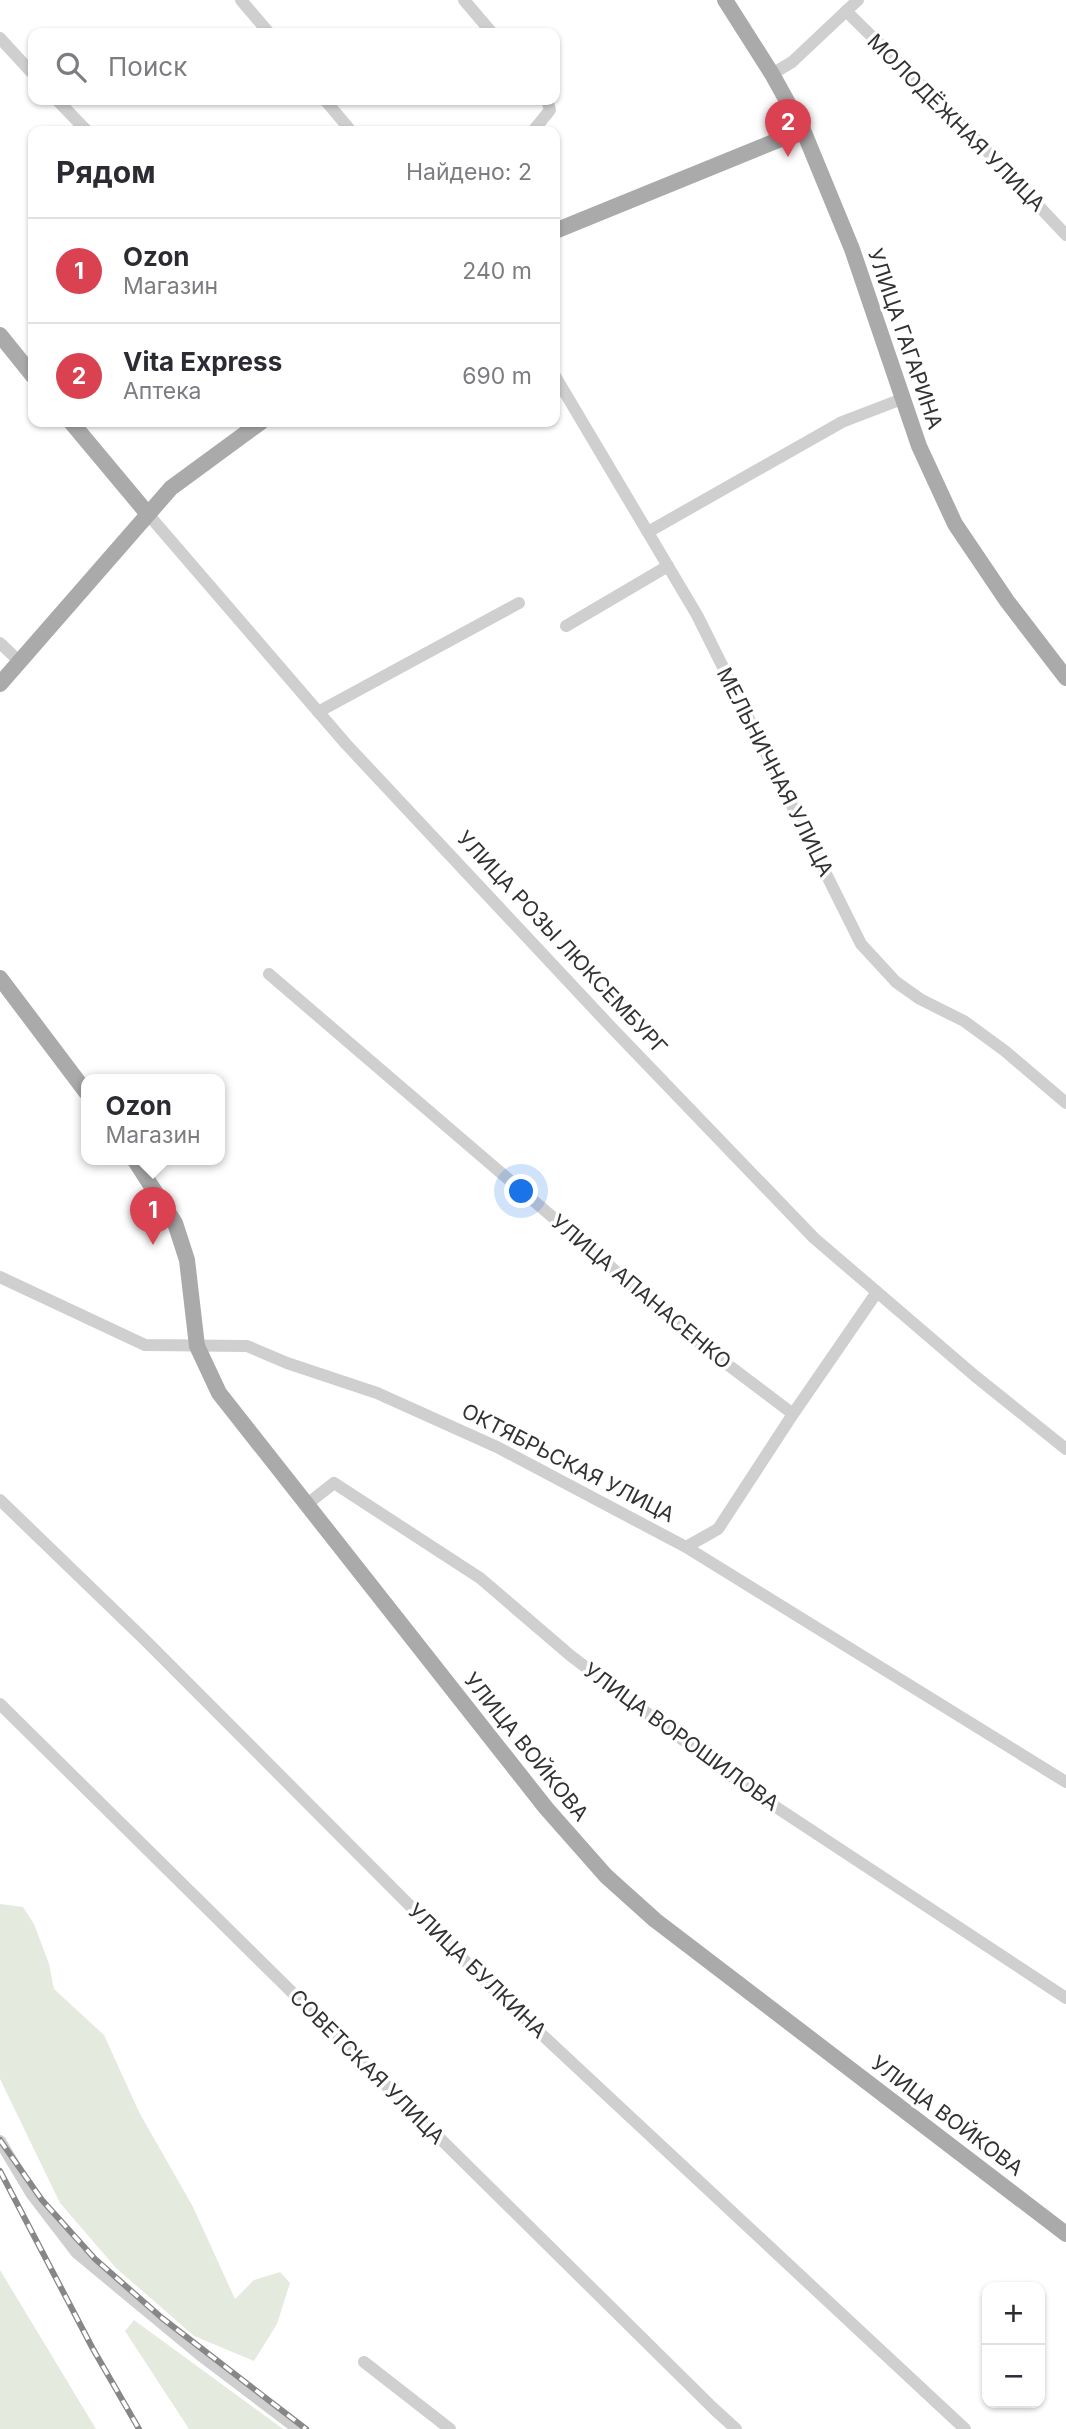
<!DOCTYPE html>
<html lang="ru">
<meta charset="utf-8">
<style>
:root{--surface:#fff;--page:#f2f2f3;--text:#2b2b33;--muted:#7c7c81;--line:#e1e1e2;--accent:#da4252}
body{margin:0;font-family:Inter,sans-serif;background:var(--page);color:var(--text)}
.controls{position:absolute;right:21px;bottom:21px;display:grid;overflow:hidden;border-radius:14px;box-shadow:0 2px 5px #0004}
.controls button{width:63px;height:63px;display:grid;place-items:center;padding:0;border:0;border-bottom:2px solid var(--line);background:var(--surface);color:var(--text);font:35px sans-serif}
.you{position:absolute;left:522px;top:1192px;width:24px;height:24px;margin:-18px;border:5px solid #fff;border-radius:50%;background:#1a73e8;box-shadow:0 0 0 10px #1a73e833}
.badge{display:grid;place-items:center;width:46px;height:46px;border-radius:50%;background:var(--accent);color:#fff;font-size:23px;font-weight:700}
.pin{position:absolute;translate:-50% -58px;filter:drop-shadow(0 2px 4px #0008)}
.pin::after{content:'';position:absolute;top:37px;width:24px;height:21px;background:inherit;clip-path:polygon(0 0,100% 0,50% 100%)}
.popup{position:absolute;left:81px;top:1074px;width:144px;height:91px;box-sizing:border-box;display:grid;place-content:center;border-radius:14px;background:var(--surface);filter:drop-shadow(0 2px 5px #0005);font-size:23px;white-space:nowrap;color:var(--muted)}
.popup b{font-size:26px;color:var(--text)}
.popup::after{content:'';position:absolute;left:50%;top:100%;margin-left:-14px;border:14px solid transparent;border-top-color:var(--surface)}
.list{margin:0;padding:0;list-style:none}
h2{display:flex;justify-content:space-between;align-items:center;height:91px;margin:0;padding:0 28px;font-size:30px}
h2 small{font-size:23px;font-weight:400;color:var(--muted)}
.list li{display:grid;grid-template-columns:46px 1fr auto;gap:21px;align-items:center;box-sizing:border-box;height:105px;padding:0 28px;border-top:2px solid var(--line)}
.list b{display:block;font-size:26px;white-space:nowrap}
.list p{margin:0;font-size:23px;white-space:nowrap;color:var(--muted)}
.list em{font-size:23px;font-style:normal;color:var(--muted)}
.icon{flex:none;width:38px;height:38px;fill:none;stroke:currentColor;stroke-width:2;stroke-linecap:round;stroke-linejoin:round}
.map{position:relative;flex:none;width:1066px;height:2429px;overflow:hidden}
.search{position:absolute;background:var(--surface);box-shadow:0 2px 5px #0004;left:28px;top:28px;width:532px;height:77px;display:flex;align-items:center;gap:18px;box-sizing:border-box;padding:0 24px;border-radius:14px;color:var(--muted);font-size:26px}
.panel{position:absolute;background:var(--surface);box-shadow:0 2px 5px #0004;left:28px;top:126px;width:532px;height:301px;border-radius:14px}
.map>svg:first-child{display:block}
.green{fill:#e5eade}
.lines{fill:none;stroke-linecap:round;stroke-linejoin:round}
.minor{stroke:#cfcfcf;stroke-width:12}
.major{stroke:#aaa;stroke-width:16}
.rail-casing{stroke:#878787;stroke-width:6}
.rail{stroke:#fff;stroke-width:3.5;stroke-dasharray:10;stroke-linecap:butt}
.labels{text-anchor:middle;stroke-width:7;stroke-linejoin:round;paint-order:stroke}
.street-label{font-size:21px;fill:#323232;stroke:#fff}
</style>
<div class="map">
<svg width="1066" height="2429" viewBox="0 0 1066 2429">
<rect width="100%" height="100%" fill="#fff"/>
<g class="green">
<polygon points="0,1904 23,1907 34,1924 49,1964 54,1989 104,2035 139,2112 193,2207 235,2299 254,2280 280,2272 290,2283 277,2324 254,2361 194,2336 116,2268 60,2203 0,2079"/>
<polygon points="0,2270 96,2429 0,2429"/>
<polygon points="134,2320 283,2429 189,2429 125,2331"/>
</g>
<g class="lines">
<g class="minor">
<polyline points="241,0 269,33"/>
<polyline points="464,0 492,33"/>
<polyline points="846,11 969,132 1066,235"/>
<polyline points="0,38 33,74"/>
<polyline points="772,74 792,62 858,0"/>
<polyline points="57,100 87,131"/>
<polyline points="325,100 351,131"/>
<polyline points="533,131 550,110 547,100"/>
<polyline points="555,376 697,615 861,944 896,982 920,999 964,1021 1005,1051 1066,1103"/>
<polyline points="147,513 346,744 611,1027 814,1238 975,1376 1066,1449"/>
<polyline points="648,532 842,422 902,399"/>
<polyline points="566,626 668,566"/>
<polyline points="0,643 19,661"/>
<polyline points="318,712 519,603"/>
<polyline points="269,974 703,1346 793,1414"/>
<polyline points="0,1277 145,1345 247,1346 287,1363 377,1393 497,1447 686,1547 1066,1782"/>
<polyline points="0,1500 146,1641 494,1990 965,2429"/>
<polyline points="306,1505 334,1483 480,1578 571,1656 747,1788 1066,1998"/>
<polyline points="686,1547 718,1529 793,1414 877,1292"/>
<polyline points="0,1704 714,2409 736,2429"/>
<polyline points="0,2141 31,2193 77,2253 199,2354 298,2429"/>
<polyline points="364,2362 450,2429"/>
</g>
<g class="major">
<polyline points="725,0 772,74 803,130 852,249 919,446 955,524 1007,601 1066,678"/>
<polyline points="555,231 803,130"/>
<polyline points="0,335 33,376"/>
<polyline points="71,422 147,513"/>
<polyline points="0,684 171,488 261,422"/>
<polyline points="0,978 86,1092"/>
<polyline points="134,1159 175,1223 187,1260 197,1346 219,1393 546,1808 606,1876 655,1920 1066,2234"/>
</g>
<g class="rail-casing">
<g id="rail">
<polyline points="0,2140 42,2200 95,2259 162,2318 306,2429"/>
<polyline points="0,2171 93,2349 139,2429"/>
</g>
</g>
<use href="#rail" class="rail"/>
</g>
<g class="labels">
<g class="street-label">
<text transform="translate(956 123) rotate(45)" y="7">МОЛОДЁЖНАЯ УЛИЦА</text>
<text transform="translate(905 339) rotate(71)" y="7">УЛИЦА ГАГАРИНА</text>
<text transform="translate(775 772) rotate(63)" y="7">МЕЛЬНИЧНАЯ УЛИЦА</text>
<text transform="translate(562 943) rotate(47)" y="7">УЛИЦА РОЗЫ ЛЮКСЕМБУРГ</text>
<text transform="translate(641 1292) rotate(40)" y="7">УЛИЦА АПАНАСЕНКО</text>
<text transform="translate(568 1463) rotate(27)" y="7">ОКТЯБРЬСКАЯ УЛИЦА</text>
<text transform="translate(681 1737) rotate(36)" y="7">УЛИЦА ВОРОШИЛОВА</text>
<text transform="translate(526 1747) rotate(51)" y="7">УЛИЦА ВОЙКОВА</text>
<text transform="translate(477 1971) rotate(44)" y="7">УЛИЦА БУЛКИНА</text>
<text transform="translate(367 2067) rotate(45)" y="7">СОВЕТСКАЯ УЛИЦА</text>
<text transform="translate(947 2116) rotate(37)" y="7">УЛИЦА ВОЙКОВА</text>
</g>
</g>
</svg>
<div class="controls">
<button>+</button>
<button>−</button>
</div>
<div class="you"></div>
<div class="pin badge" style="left:153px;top:1245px">1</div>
<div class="popup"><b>Ozon</b>Магазин</div>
<div class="pin badge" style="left:788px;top:157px">2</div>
<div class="search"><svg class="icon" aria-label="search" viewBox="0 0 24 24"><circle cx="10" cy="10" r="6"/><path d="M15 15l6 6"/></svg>Поиск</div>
<section class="panel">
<h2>Рядом<small>Найдено: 2</small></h2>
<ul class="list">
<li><span class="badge">1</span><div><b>Ozon</b><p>Магазин</p></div><em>240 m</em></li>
<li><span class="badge">2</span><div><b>Vita Express</b><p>Аптека</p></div><em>690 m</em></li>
</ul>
</section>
</div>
